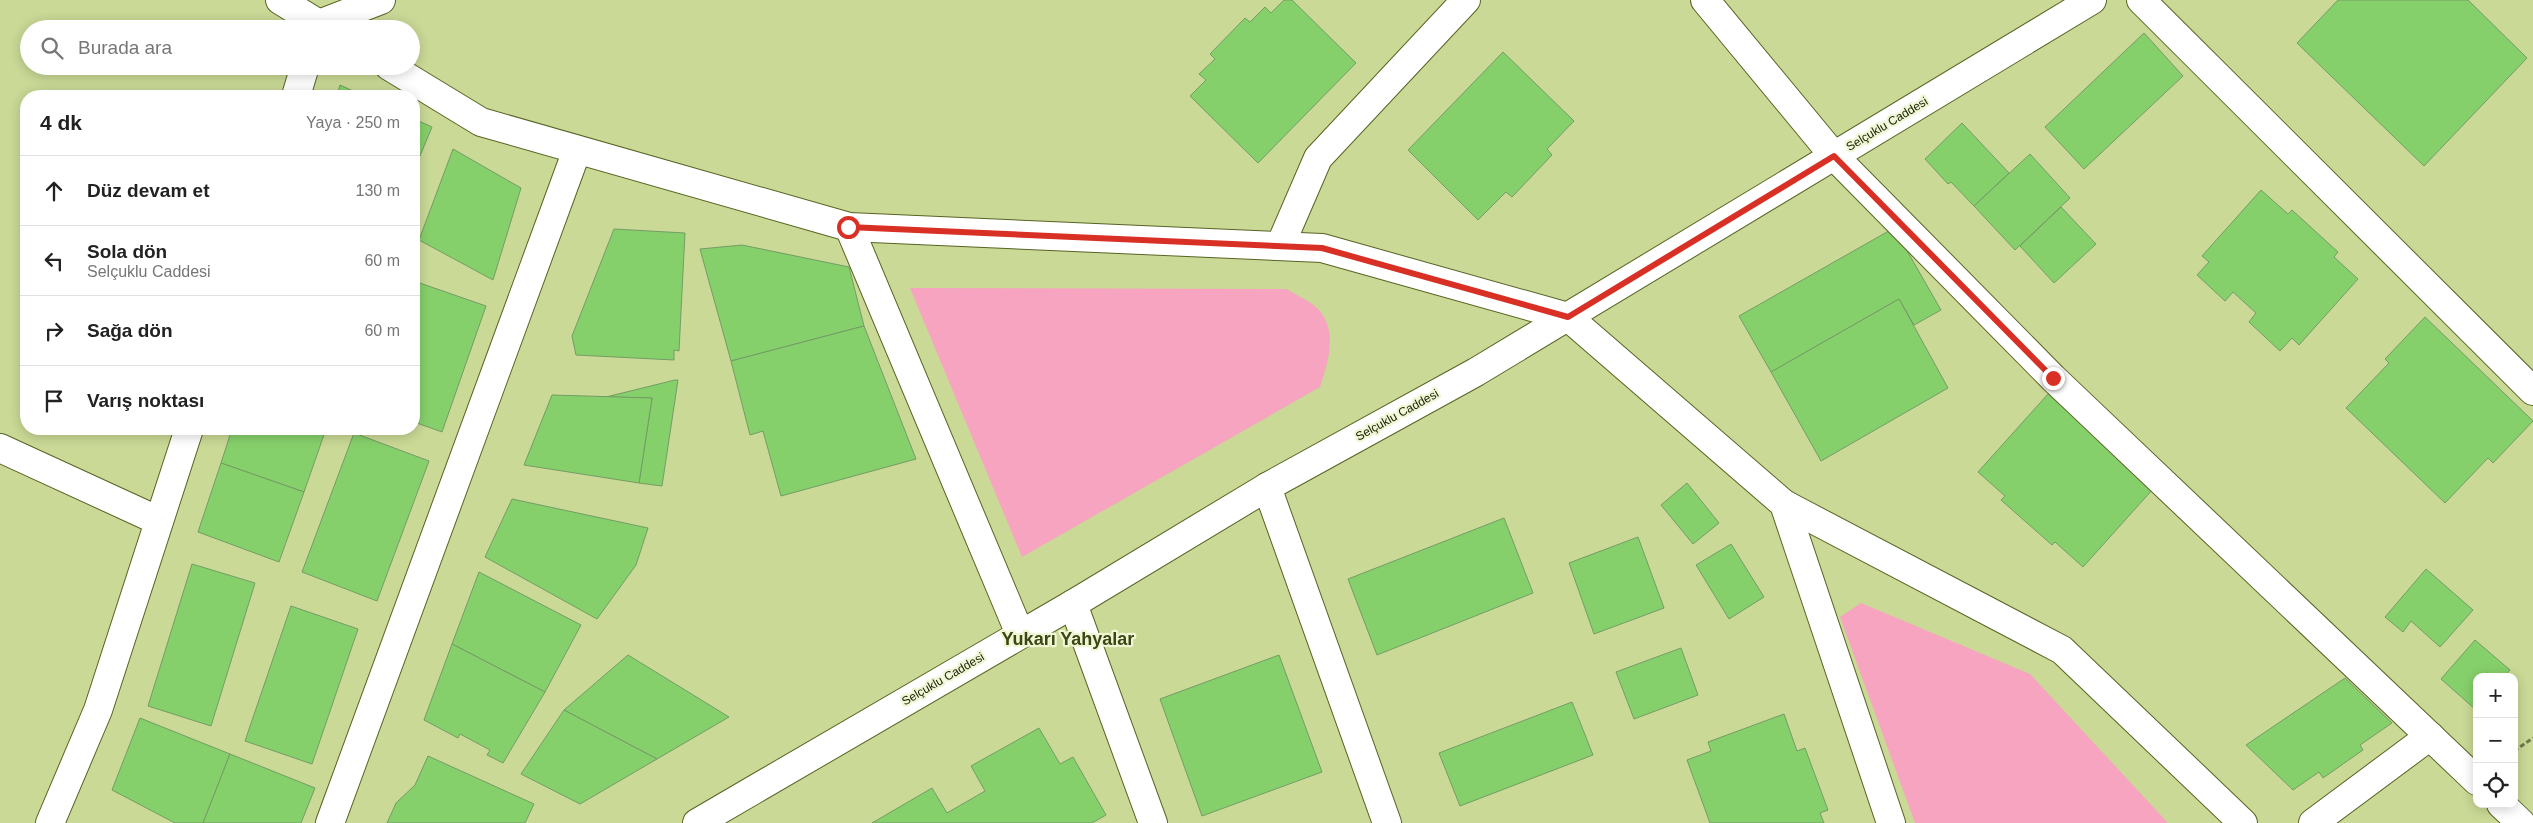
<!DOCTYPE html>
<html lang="tr">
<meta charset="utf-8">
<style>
:root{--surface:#fff;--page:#f6f6f6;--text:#222;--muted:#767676;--line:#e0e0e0}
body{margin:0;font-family:Arial,sans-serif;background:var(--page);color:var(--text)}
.controls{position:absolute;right:15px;bottom:15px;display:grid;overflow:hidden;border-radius:10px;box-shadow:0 2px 12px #0003}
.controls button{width:45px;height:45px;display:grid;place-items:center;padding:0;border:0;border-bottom:1px solid var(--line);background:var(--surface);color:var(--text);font:25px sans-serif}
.stop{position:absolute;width:15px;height:15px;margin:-11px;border:4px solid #d93025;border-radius:50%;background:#fff}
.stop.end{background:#d93025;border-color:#fff;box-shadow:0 1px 5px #0008}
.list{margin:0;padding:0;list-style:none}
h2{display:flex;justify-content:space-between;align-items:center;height:65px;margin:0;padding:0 20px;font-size:21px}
h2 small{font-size:16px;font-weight:400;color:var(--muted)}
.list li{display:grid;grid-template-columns:32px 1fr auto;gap:15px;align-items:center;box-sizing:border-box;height:70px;padding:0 20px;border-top:1px solid var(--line)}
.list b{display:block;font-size:19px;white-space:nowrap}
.list p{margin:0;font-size:16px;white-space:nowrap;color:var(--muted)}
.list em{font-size:16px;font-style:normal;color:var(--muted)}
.icon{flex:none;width:28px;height:28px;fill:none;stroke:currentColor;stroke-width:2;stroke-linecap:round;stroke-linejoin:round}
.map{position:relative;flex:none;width:2533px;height:823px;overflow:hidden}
.search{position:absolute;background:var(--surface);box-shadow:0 2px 12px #0003;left:20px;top:20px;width:400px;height:55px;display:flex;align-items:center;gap:12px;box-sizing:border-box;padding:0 18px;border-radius:28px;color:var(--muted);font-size:19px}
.panel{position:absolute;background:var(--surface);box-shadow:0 2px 12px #0003;left:20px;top:90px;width:400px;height:345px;border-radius:20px}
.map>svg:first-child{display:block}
.green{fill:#f6a4c0}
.building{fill:#86d06b;stroke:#749c66}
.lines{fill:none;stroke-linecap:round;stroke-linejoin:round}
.minor-casing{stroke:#586323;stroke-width:30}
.path{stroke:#707a4c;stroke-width:3;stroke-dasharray:5 2.5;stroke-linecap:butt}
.minor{stroke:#fff;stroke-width:28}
.route{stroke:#d93025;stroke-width:6}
.labels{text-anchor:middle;stroke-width:4.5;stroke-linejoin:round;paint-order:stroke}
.street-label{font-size:12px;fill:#191e04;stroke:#eef6d4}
.district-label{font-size:18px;font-weight:bold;fill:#3c4513;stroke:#eef6d4}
</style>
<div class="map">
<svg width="2533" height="823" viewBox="0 0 2533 823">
<rect width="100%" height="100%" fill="#cad996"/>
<g class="green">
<path d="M 910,288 L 1286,289 C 1296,295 1311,301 1319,310 C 1338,332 1328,363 1320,387 L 1022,557 Z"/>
<polygon points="1861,603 2030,674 2168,823 1915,823 1840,617"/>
</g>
<g class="building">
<polygon points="1284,0 1292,0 1356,63 1258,163 1190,96 1206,80 1199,74 1215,59 1210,54 1245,18 1250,22 1265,7 1271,13"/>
<polygon points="2338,0 2468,0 2527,58 2424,166 2297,43"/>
<polygon points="2144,33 2183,76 2084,169 2045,127"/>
<polygon points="1503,52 1574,121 1547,149 1552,155 1512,197 1506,192 1478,220 1408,150"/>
<polygon points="340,85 364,96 337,96"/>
<polygon points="414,119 432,127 414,170"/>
<polygon points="1962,123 2009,173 1974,206 1951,182 1948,184 1925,159"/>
<polygon points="453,149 521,188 493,280 419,240"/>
<polygon points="2030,154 2070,198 2015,250 1974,206"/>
<polygon points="2261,190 2288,214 2292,210 2338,252 2334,257 2358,279 2299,345 2292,338 2280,351 2249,322 2256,313 2233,292 2225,301 2197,275 2209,262 2202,256"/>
<polygon points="2061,207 2096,244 2054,283 2020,246"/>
<polygon points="1894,228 1941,310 1914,325 1899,299 1771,372 1739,316"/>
<polygon points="614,229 685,233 679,351 674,350 674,360 576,355 572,336"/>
<polygon points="742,245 849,267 864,326 731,361 700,249"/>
<polygon points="414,281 486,306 442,432 414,422"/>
<polygon points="1899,299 1948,388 1821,461 1771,372"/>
<polygon points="2425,317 2533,421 2493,463 2488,458 2445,503 2346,408 2389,363 2385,359"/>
<polygon points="864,326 916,459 781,496 763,431 750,435 731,361"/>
<polygon points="675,380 678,380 662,486 639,483 652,398 606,397"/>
<polygon points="2048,394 2153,489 2083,567 2055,542 2052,545 2001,500 2005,496 1978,472"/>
<polygon points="552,395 652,398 639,483 524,465"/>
<polygon points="232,429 326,429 304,492 221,463"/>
<polygon points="354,433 429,461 377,601 302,572"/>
<polygon points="221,463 304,492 279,562 198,532"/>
<polygon points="1687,483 1719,523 1693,544 1661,505"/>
<polygon points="512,499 648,528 636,565 597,619 485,557"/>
<polygon points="1504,518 1533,593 1377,655 1348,579"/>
<polygon points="1638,537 1664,608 1594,634 1569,563"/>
<polygon points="1731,544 1764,597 1729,619 1696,565"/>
<polygon points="192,564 255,583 211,726 148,706"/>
<polygon points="2426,569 2473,610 2440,647 2411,621 2403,632 2385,617"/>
<polygon points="479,572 581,625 545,692 452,644"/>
<polygon points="291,606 358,629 312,764 245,741"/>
<polygon points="2475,640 2510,670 2504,677 2477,677 2475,709 2441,679"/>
<polygon points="452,644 545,692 503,763 487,755 490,750 460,734 458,738 424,720"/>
<polygon points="1681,648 1698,695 1634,719 1616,672"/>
<polygon points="628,655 729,717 657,759 564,710"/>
<polygon points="1279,655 1322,772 1202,816 1160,699"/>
<polygon points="2345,678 2392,723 2360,745 2363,750 2323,778 2319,772 2293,790 2246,745"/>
<polygon points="1572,702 1593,755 1460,806 1439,753"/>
<polygon points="564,710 657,759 580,804 521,774"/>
<polygon points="1784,714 1797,751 1805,748 1828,810 1820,813 1824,823 1710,823 1687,760 1711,751 1708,742"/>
<polygon points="140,718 230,754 203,823 175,823 112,790"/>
<polygon points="1039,728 1060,764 1073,757 1106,815 1092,823 872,823 932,788 947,813 985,791 971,766"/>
<polygon points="230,754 315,788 301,823 203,823"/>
<polygon points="428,756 534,804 525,823 387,823 396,803 415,785"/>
</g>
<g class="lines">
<g class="minor-casing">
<g id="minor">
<polyline points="280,0 327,29"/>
<polyline points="1705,0 1834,156 2053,378 2477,781"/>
<polyline points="2141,0 2533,391"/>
<polyline points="317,29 319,24 381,0"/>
<polyline points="389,66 481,122 849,227 1322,248 1568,317 1784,504 1891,823"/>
<polyline points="296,96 305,66"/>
<polyline points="849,227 1020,634"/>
<polyline points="1280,246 1318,158 1466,0"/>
<polyline points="0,448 159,521"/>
<polyline points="1267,487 1387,823"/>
<polyline points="1784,504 2062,650 2243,823"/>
<polyline points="1073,604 1153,823"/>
<polyline points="2501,804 2521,823"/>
<polyline points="50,823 98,710 189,429"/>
<polyline points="330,823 577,150"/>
<polyline points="697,823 1073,604 1267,487 1476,372 2092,0"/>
<polyline points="2313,823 2430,736"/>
</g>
</g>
<polyline class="path" points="2514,751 2533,738"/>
<use href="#minor" class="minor"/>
</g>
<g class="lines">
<polyline class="route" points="848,227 1322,248 1568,317 1834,156 2053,378"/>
</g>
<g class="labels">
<g class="street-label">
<text transform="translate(1887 124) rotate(-31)" y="4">Selçuklu Caddesi</text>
<text transform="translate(1397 415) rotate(-29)" y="4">Selçuklu Caddesi</text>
<text transform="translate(943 679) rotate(-30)" y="4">Selçuklu Caddesi</text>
</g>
<g class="district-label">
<text x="1068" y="645">Yukarı Yahyalar</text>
</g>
</g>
</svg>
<div class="controls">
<button>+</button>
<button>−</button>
<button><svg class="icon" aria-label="locate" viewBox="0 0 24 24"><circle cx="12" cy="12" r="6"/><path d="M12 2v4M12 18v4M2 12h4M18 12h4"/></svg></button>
</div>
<div class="stop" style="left:848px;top:227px"></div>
<div class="stop end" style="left:2053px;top:378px"></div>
<div class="search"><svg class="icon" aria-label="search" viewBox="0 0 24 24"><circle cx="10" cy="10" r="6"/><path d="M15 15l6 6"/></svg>Burada ara</div>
<section class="panel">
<h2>4 dk<small>Yaya · 250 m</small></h2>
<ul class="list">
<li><svg class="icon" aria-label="ahead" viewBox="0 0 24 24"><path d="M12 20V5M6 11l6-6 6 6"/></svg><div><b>Düz devam et</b></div><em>130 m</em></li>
<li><svg class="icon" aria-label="left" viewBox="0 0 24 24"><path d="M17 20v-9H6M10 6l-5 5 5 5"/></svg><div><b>Sola dön</b><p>Selçuklu Caddesi</p></div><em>60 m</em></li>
<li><svg class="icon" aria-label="right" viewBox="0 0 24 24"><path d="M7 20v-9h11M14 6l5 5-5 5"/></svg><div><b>Sağa dön</b></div><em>60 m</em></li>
<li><svg class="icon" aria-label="arrive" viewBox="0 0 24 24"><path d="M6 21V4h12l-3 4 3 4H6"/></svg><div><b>Varış noktası</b></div></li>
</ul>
</section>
</div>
